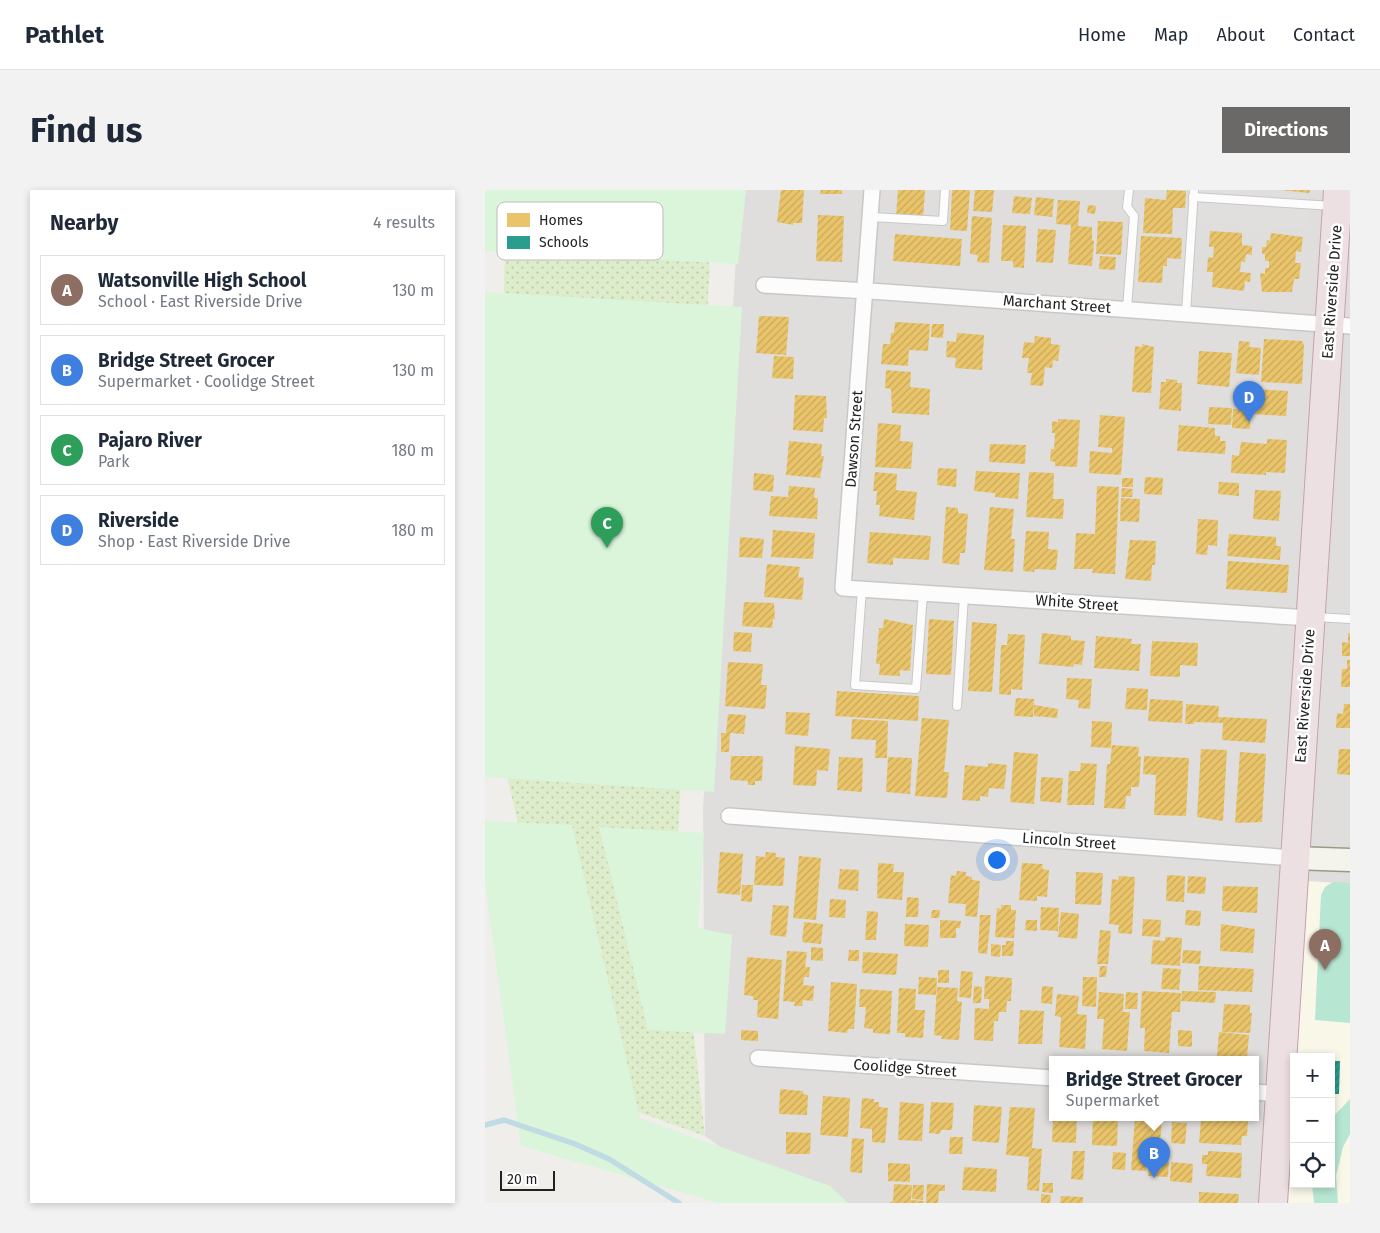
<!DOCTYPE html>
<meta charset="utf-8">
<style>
:root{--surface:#fff;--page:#f2f2f3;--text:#1f2937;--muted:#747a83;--line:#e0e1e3;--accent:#6a6968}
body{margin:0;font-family:"Fira Sans",sans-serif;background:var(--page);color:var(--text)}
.controls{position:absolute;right:15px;bottom:15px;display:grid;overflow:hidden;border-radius:0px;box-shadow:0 2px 8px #0003}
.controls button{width:45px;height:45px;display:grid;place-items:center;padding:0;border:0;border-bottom:1px solid var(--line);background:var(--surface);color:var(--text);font:25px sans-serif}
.scale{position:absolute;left:15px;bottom:12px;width:55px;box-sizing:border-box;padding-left:5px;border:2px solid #222;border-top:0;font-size:14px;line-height:18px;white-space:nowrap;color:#222;-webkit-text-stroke:4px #fff;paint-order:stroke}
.you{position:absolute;left:511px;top:669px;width:18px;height:18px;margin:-12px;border:4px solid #fff;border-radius:50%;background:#1a73e8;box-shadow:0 0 0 8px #1a73e833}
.badge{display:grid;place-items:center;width:32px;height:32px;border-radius:50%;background:var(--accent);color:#fff;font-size:16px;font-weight:700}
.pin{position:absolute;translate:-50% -41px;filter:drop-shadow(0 1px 2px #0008)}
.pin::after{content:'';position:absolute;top:26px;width:18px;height:15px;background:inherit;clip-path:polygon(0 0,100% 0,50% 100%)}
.popup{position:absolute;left:564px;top:866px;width:210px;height:65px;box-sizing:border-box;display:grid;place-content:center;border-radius:0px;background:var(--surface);filter:drop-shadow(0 1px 4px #0005);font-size:16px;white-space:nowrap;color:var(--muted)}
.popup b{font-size:19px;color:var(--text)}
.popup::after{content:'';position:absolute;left:50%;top:100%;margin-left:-10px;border:10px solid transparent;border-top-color:var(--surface)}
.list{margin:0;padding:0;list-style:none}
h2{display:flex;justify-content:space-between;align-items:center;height:65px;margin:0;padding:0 20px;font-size:21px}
h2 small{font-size:16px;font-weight:400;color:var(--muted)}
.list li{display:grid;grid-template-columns:32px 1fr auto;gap:15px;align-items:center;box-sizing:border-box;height:70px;margin:0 10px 10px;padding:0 10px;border:1px solid var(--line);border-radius:0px}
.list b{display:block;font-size:19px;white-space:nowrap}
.list p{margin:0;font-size:16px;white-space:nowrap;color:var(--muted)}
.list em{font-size:16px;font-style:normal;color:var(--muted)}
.icon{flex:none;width:28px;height:28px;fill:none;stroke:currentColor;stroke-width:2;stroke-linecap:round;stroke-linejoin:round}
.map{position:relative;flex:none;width:865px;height:1013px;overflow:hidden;border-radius:0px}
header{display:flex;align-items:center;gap:30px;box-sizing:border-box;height:70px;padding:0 25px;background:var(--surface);border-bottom:1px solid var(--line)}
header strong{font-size:24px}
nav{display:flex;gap:28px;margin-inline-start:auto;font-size:18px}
.intro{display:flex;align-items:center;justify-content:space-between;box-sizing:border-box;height:120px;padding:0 30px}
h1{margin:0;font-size:35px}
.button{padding:12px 22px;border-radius:0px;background:var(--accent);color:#fff;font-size:18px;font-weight:700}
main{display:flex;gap:30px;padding:0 30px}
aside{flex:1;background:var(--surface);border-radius:0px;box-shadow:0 2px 8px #0003}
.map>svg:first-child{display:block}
.residential{fill:#dfdedc;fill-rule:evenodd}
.education{fill:#f8f7e8;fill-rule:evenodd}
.grass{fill:url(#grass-dots)}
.park{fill:#daf5da}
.pitch{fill:#b7e6d2}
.parking{fill:#e0dfde}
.homes{fill:url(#homes-hatch)}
.schools{fill:url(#schools-hatch)}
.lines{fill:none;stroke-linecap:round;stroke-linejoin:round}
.stream{stroke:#bfdbe3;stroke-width:5.5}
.lane-casing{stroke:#c9c8c7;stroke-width:10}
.street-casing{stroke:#c9c8c7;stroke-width:18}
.secondary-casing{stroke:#999a82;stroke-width:25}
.highway-casing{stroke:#c5a2ac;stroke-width:30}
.lane{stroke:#fdfcfc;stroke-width:8}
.street{stroke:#fdfcfc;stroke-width:15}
.secondary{stroke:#f4f4ed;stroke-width:22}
.highway{stroke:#ece0e2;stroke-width:28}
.labels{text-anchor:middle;stroke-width:5;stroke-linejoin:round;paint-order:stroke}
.street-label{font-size:15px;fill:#222;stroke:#fff}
.key{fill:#fff;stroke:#bdbdbd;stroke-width:1}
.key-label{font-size:14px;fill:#222}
</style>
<header>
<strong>Pathlet</strong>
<nav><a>Home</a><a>Map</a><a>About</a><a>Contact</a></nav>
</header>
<div class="intro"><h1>Find us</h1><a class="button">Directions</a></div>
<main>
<aside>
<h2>Nearby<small>4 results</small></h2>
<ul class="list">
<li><span class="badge" style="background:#8d6e63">A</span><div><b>Watsonville High School</b><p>School · East Riverside Drive</p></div><em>130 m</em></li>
<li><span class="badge" style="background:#3f7fe0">B</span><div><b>Bridge Street Grocer</b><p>Supermarket · Coolidge Street</p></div><em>130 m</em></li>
<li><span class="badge" style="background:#2e9e5b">C</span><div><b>Pajaro River</b><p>Park</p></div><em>180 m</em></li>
<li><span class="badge" style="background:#3f7fe0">D</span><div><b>Riverside</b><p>Shop · East Riverside Drive</p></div><em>180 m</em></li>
</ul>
</aside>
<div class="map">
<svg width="865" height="1013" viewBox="0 0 865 1013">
<defs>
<pattern id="grass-dots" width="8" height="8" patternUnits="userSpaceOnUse" patternTransform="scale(1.25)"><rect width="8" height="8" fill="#ddeccb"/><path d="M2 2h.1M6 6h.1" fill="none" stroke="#bdcaae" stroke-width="1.8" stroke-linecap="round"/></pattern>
<pattern id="homes-hatch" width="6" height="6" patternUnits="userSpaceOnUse" patternTransform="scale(1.25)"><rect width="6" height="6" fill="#e9c46a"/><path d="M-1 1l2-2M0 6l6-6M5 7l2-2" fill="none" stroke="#c8a85c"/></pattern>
<pattern id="schools-hatch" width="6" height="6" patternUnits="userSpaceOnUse" patternTransform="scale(1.25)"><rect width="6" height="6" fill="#2a9d8f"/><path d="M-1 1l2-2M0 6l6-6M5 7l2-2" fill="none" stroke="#248074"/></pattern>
</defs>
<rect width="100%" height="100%" fill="#f0eeeb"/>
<path class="residential" d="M 255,0 L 865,0 L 865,694 L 821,691 L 776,1013 L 313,1013 L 220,946 L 218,619 ZM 568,869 L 770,869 L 770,927 L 568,927 Z"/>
<path class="education" d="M 821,691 L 865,694 L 865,1013 L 798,1013 ZM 809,867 L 846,867 L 846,994 L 809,994 Z"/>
<polygon class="grass" points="23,0 229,0 191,681 220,946 95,901 23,590 19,88"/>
<g class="park">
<polygon points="0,0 261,0 253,74 0,61"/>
<polygon points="0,102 257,117 229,602 0,587"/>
<polygon points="0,631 87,635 155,928 345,996 363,1013 235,1013 36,956 0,693"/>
<polygon points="114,637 219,643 213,738 247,745 240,844 163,840"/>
</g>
<g class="pitch">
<polygon points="848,692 865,693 865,833 830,830 836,705 840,697"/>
<polygon points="865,909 865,944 858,957 851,986 853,1013 829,1013 827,994 846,994 846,929"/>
</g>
<polygon class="parking" points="714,0 824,4 822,39 712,32"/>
<g class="homes">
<polygon points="296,0 319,0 317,33 308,33 308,35 292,32"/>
<polygon points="336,0 357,0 357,4 335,4"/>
<polygon points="413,0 440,0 438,28 411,26"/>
<polygon points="467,0 485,0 482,41 465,40"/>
<polygon points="490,0 509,0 507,22 488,21"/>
<polygon points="682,0 701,1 700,18 688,18 687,44 658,43 660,8 681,10"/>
<polygon points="796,0 825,0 824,3"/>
<polygon points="529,6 547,8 545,24 527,23"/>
<polygon points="551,7 569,9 567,27 549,25"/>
<polygon points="573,10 595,11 593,36 607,37 607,50 609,51 607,76 583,74 586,35 571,34"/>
<polygon points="603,15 611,16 610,24 602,23"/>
<polygon points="333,25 359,26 357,72 331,71"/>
<polygon points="487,26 507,28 504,73 492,72 493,65 485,64"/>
<polygon points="613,31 638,32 636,65 611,64"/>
<polygon points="518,35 541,36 539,78 528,77 528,71 516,71"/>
<polygon points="553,39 571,40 568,73 551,72"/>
<polygon points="725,41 757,43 757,55 767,56 767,65 761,64 760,72 756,72 755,82 766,83 765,92 760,91 759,101 727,97 728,82 722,82 723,67 728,68 729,57 724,57"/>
<polygon points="786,43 818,47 816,62 811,61 810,73 816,73 814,89 809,89 807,102 777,102 775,83 780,84 780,78 784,78 784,71 780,71 780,64 777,64 777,57 781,57 782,50 785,51"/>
<polygon points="410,44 477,49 475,76 408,71"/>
<polygon points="656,46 697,48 696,69 682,68 682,76 678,76 677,93 653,92"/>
<polygon points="615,66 631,67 630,80 614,79"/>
<polygon points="274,126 304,127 301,165 271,163"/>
<polygon points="410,132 445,134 443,161 424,160 423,176 396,174 398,154 405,154 406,143 409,143"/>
<polygon points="447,134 459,134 458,148 446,147"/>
<polygon points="472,143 499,145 497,180 470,178 471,168 461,167 462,151 471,152"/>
<polygon points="550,146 566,148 566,154 575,155 573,171 568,170 567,178 560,177 558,196 545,195 547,183 542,183 544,168 537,168 539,152 549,153"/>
<polygon points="779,149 817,151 819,155 817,194 776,192"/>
<polygon points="754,151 765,152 764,157 776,158 774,185 751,183"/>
<polygon points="657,154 669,157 666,203 647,202 650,156 657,157"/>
<polygon points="714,161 747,163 744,197 712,194"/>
<polygon points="289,166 309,167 308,189 287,188"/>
<polygon points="401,180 426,182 425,197 445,199 444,225 407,223 406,199 400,198"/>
<polygon points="681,189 692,190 692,193 697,193 696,221 674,219 676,192 681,192"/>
<polygon points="754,198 803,201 801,226 767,224 768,215 753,214"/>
<polygon points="310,205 341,206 342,228 339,228 338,242 308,240"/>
<polygon points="724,217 747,218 746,235 723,234"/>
<polygon points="748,219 766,220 765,239 747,238"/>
<polygon points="615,225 640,227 636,285 604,283 605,261 627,263 627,258 613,257"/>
<polygon points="573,229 595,230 592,277 570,276 570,272 565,271 566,259 569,259 570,243 567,243 567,231 573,232"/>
<polygon points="393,233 416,235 415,251 428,252 426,279 390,277"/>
<polygon points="694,235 730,238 730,246 735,246 735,251 741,251 740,264 692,261"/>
<polygon points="782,249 802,250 800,283 781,282 781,285 746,283 747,265 754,266 756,252 782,254"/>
<polygon points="304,251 337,254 336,266 339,266 335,288 301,285"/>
<polygon points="505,254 541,255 540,274 504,272"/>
<polygon points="453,278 472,279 471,297 452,295"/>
<polygon points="491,281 535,283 533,309 510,307 510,303 489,301"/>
<polygon points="390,282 412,284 411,300 432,302 429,330 394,326 395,315 391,315 392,301 388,301"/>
<polygon points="544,282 569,283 568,309 579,309 578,329 541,327"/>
<polygon points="269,283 289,285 288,302 268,300"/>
<polygon points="660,287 678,288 677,305 659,304"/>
<rect x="637" y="288" width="11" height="9"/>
<polygon points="734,292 754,293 754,306 733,304"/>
<polygon points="304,296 330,298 329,308 333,308 332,329 284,326 286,306 303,307"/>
<polygon points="612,296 634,297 630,384 607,383 608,379 589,379 591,343 610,344"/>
<polygon points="637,298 648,299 647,307 636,307"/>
<polygon points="770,300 796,301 794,331 768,329"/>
<polygon points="636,308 655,309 654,332 635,331"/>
<polygon points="461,317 473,318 473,323 483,324 480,363 475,363 474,375 457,373"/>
<polygon points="505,317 529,319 526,349 530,349 528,382 499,380"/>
<polygon points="713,329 733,330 732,356 723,355 722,365 711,364"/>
<polygon points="288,340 330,343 328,369 286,367"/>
<polygon points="541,341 564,342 563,359 573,360 571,380 550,379 549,382 538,381"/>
<polygon points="385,342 446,346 444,370 408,368 408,375 382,373"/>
<polygon points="744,344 791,347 791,356 796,356 795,370 742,366"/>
<polygon points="255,347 279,349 277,368 254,367"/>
<polygon points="645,350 671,351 670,375 667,375 666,391 640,389"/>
<polygon points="743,371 804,375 802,403 741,399"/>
<polygon points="282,374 315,377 313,387 319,388 317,410 279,407"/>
<polygon points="259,412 289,413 290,429 288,429 287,438 257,436"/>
<polygon points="399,429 428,435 425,481 415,480 415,486 394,485 395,474 391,474 394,438 398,438"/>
<polygon points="444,429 469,431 466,485 441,484"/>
<polygon points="487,432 512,434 507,502 483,501"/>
<polygon points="249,442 267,443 266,462 248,461"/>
<polygon points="557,443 586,446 586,450 600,451 597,475 589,474 588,477 554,474"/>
<polygon points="863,443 865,443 865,466 857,466 857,452 863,453"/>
<polygon points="523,444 540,445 537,500 526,499 526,505 514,504 516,455 522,455"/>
<polygon points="611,446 647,449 646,454 656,454 654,481 609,478"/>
<polygon points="667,451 713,453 712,476 695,475 695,487 665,486"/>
<polygon points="862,470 865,470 865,497 856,497 857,479 862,479"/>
<polygon points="243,472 278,474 276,495 282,495 280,519 240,516"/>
<polygon points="582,488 607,489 605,519 593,518 594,510 581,509"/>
<polygon points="642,498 663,499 662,520 640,519"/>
<polygon points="352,501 434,506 433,531 350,526"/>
<polygon points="531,508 549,509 548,527 529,526"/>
<polygon points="665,509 698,511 697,533 663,531"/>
<polygon points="701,514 734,516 733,527 782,529 780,553 737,550 738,533 709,532 709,534 700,534"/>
<polygon points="859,514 865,514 865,538 851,538 852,523 858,524"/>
<polygon points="549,515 573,519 572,528 549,526"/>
<polygon points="301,522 325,523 323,546 300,544"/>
<polygon points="243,524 261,525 259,544 245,543 244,562 236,562 236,543 241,543"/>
<polygon points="437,528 464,530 459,582 464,582 462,608 430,606"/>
<polygon points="367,529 403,531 402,568 390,568 391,550 366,549"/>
<polygon points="607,531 627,532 626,558 606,557"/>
<polygon points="627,555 654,557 653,566 656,567 654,597 646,597 646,606 641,606 640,619 619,618 622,574 625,574"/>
<polygon points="310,556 345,559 343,581 332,580 331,596 308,595"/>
<polygon points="716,559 742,560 738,631 712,627"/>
<polygon points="854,559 865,559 865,585 852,584"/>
<polygon points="529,562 553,564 549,614 525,612"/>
<polygon points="755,562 781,564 777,632 750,633"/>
<polygon points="246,566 278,566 277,591 270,591 270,595 263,595 263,591 245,590"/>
<polygon points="659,566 704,568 701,626 669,625 671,585 658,584"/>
<polygon points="354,567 378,568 377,602 352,600"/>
<polygon points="403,567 427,568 425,604 401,602"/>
<polygon points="503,573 522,575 519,599 504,598 503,607 495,606 495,611 477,610 480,575 503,577"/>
<polygon points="596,573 612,574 609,615 582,615 584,581 595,581"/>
<polygon points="556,587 578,588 576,613 555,611"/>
<polygon points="235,662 258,664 255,705 232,703"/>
<polygon points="281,662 291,663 291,667 300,668 298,696 269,695 271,666 280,667"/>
<polygon points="314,666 336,668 331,730 308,728"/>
<polygon points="393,673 409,674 408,682 419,682 417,710 392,708"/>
<polygon points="537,673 558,674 557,679 564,680 562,707 552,706 552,711 534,710"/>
<polygon points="355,679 374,680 373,701 353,699"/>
<polygon points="472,681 481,682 481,686 487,687 487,690 495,691 492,727 480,726 481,714 463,713 466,685 471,686"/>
<polygon points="591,682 618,683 616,715 590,714"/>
<polygon points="682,685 700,686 699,712 681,711"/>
<polygon points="634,686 650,687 647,744 633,743 634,735 624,734 627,689 633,690"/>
<polygon points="703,686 721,687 720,704 702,703"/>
<polygon points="257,695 268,695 267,712 256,711"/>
<polygon points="738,696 773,697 772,723 737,721"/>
<polygon points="422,707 434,708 433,727 421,727"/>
<polygon points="345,709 361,710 360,728 344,727"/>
<polygon points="288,715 304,716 301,747 285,745"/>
<polygon points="516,715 526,715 526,720 531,720 529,748 510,747 512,718 516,719"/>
<polygon points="556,717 574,718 573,741 555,740"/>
<polygon points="447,720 455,720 454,728 446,728"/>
<polygon points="701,720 716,721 715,736 700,735"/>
<polygon points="382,721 393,722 391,750 380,750"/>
<polygon points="576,722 594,724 592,749 573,747"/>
<polygon points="495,725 506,725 502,764 493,763"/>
<polygon points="658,729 676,730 675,747 657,746"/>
<polygon points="455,730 476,731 475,738 471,738 471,748 455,748"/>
<polygon points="541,730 552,730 552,741 540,740"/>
<polygon points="319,732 338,734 336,754 317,752"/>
<polygon points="420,734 444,735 443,757 419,756"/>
<polygon points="736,734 770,739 768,763 735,761"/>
<polygon points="615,740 626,741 623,774 612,774"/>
<polygon points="680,747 697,748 695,776 666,774 668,750 680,751"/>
<polygon points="521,751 529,751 528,766 517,766 517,755 521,755"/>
<polygon points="506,754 516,755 515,767 506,766"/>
<polygon points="326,757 338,758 338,771 326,770"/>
<polygon points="364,760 374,760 374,771 363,771"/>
<polygon points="698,760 716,761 715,774 697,773"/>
<polygon points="302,761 322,762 320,777 325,777 324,787 319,787 318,795 329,796 328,811 318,810 317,816 309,816 310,812 298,811"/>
<polygon points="378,762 413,764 411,785 377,783"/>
<polygon points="262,767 297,770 293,829 272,827 273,810 268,810 268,806 259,805"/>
<polygon points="615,776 622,776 621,787 614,787"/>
<polygon points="714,776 769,779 767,802 713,800"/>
<polygon points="678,778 696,779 694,800 676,799"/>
<rect x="453" y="780" width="11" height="13"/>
<polygon points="476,781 488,782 486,808 474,807"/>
<polygon points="500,786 527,788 526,811 522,811 521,822 514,822 513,831 509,831 508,851 489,850 490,818 504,819 504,809 499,809"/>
<polygon points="434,787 452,788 451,805 433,804"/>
<polygon points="598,787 612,787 611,817 597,816"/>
<polygon points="346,792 372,794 369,839 363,839 362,843 343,841"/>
<polygon points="489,796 497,797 496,813 488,813"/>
<polygon points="557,796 568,797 567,814 556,813"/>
<polygon points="452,797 473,798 472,811 477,812 474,850 456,849 457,846 449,845"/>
<polygon points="414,798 431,799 430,820 440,820 438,848 420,847 420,843 412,843"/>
<polygon points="375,799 407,801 405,844 388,843 388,839 379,838 381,817 374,817"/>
<polygon points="657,801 696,803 695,822 687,822 684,863 659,861 660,838 655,838"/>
<polygon points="697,801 731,802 730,813 696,811"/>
<polygon points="614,802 639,804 638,822 645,822 642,861 617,859 619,829 612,829"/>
<polygon points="641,802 653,803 652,819 640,819"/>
<polygon points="572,804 594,806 592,824 602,825 600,859 574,857 576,827 570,826"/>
<polygon points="739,814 765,815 765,823 767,823 765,843 737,842"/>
<polygon points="535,820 559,821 557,854 533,854"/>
<polygon points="256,840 273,841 273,851 256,850"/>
<polygon points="693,840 707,841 707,857 693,856"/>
<polygon points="734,842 764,845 762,868 732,866"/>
<polygon points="295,899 318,901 318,904 323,905 322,925 294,924"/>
<polygon points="338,906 365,908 363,947 335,945"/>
<polygon points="377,908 389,909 389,912 394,912 394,917 403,918 400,953 387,952 387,939 375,938"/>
<polygon points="415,912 439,914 437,951 413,950"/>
<polygon points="446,912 469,913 467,940 456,940 455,944 444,943"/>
<polygon points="489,915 517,917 514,953 487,951"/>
<polygon points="525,917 550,918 547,958 557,959 554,1001 542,1000 544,967 521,965"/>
<polygon points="568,927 592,927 591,953 567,952"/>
<polygon points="608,927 633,927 632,956 607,955"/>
<polygon points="650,927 677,927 674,967 662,966 661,981 646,980"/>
<polygon points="729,928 763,930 762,946 757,946 756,955 714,953 716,931 728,931"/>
<polygon points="687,932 702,933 700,954 686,953"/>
<polygon points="301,942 326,943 325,964 301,964"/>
<polygon points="465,947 478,947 477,964 464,964"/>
<polygon points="367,948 379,949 377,983 365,982"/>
<polygon points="588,961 600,961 598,990 586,989"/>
<polygon points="723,961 757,963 756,988 721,986 722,974 717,974 717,965 723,965"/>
<polygon points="628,962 641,963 640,980 627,979"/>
<polygon points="664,969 684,971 683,987 663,986"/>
<polygon points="686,972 708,974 707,993 685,991"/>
<polygon points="403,973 425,974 425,992 403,991"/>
<polygon points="479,977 512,979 511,1002 477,1000"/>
<polygon points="558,993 568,993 568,1003 557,1002"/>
<polygon points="409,994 427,995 426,1010 439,1011 439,1013 404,1013 408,1011"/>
<polygon points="442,994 460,995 460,1001 454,1001 453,1013 441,1013"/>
<polygon points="428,995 439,995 438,1010 427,1009"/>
<polygon points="714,1002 754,1004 753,1013 714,1013"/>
<polygon points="556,1004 566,1005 565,1013 556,1013"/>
<polygon points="576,1006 598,1007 598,1013 575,1013"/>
</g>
<polygon class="schools" points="846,871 855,871 854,904 846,904"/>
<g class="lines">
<polyline class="stream" points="0,935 19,930 90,954 124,969 194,1013"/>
<g class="lane-casing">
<g id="lane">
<polyline points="708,7 848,16"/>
<polyline points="386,27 458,31 460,0"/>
<polyline points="642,119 649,26 642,17 644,0"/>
<polyline points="701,123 709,0"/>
<polyline points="377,399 370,495 431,499 438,403"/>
<polyline points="830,427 865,429"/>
<polyline points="472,516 479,406"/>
</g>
</g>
<g class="street-casing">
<g id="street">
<polyline points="387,0 358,398 825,428"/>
<polyline points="279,95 400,102 865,136"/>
<polyline points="244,626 809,668"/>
<polyline points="273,868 568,888"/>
<polyline points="770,902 793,904"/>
</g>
</g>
<g class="secondary-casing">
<polyline id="secondary" points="809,668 865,670"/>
</g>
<g class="highway-casing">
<polyline id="highway" points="788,1013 853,0"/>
</g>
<use href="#lane" class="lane"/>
<use href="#street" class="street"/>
<use href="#secondary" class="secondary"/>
<use href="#highway" class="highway"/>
</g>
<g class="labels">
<g class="street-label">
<text transform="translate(847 102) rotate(-86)" y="5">East Riverside Drive</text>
<text transform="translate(572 114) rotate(4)" y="5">Marchant Street</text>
<text transform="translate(369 249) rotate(-86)" y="5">Dawson Street</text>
<text transform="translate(592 413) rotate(4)" y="5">White Street</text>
<text transform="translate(820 506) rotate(-86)" y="5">East Riverside Drive</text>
<text transform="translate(584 651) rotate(4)" y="5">Lincoln Street</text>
<text transform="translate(420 878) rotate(4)" y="5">Coolidge Street</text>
</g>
</g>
<rect x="12" y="12" width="166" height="58" rx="8" class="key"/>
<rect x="22" y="23" width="23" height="14" fill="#e9c46a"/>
<rect x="22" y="46" width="23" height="13" fill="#2a9d8f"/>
<g class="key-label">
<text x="54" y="35">Homes</text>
<text x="54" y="57">Schools</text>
</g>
</svg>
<div class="controls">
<button>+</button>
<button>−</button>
<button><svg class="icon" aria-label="locate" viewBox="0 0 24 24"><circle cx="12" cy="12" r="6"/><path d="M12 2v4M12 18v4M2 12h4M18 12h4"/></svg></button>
</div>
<div class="scale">20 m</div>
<div class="you"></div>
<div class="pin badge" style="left:840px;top:780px;background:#8d6e63">A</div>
<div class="pin badge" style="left:669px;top:988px;background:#3f7fe0">B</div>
<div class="popup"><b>Bridge Street Grocer</b>Supermarket</div>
<div class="pin badge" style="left:122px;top:358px;background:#2e9e5b">C</div>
<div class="pin badge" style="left:764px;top:232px;background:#3f7fe0">D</div>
</div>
</main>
